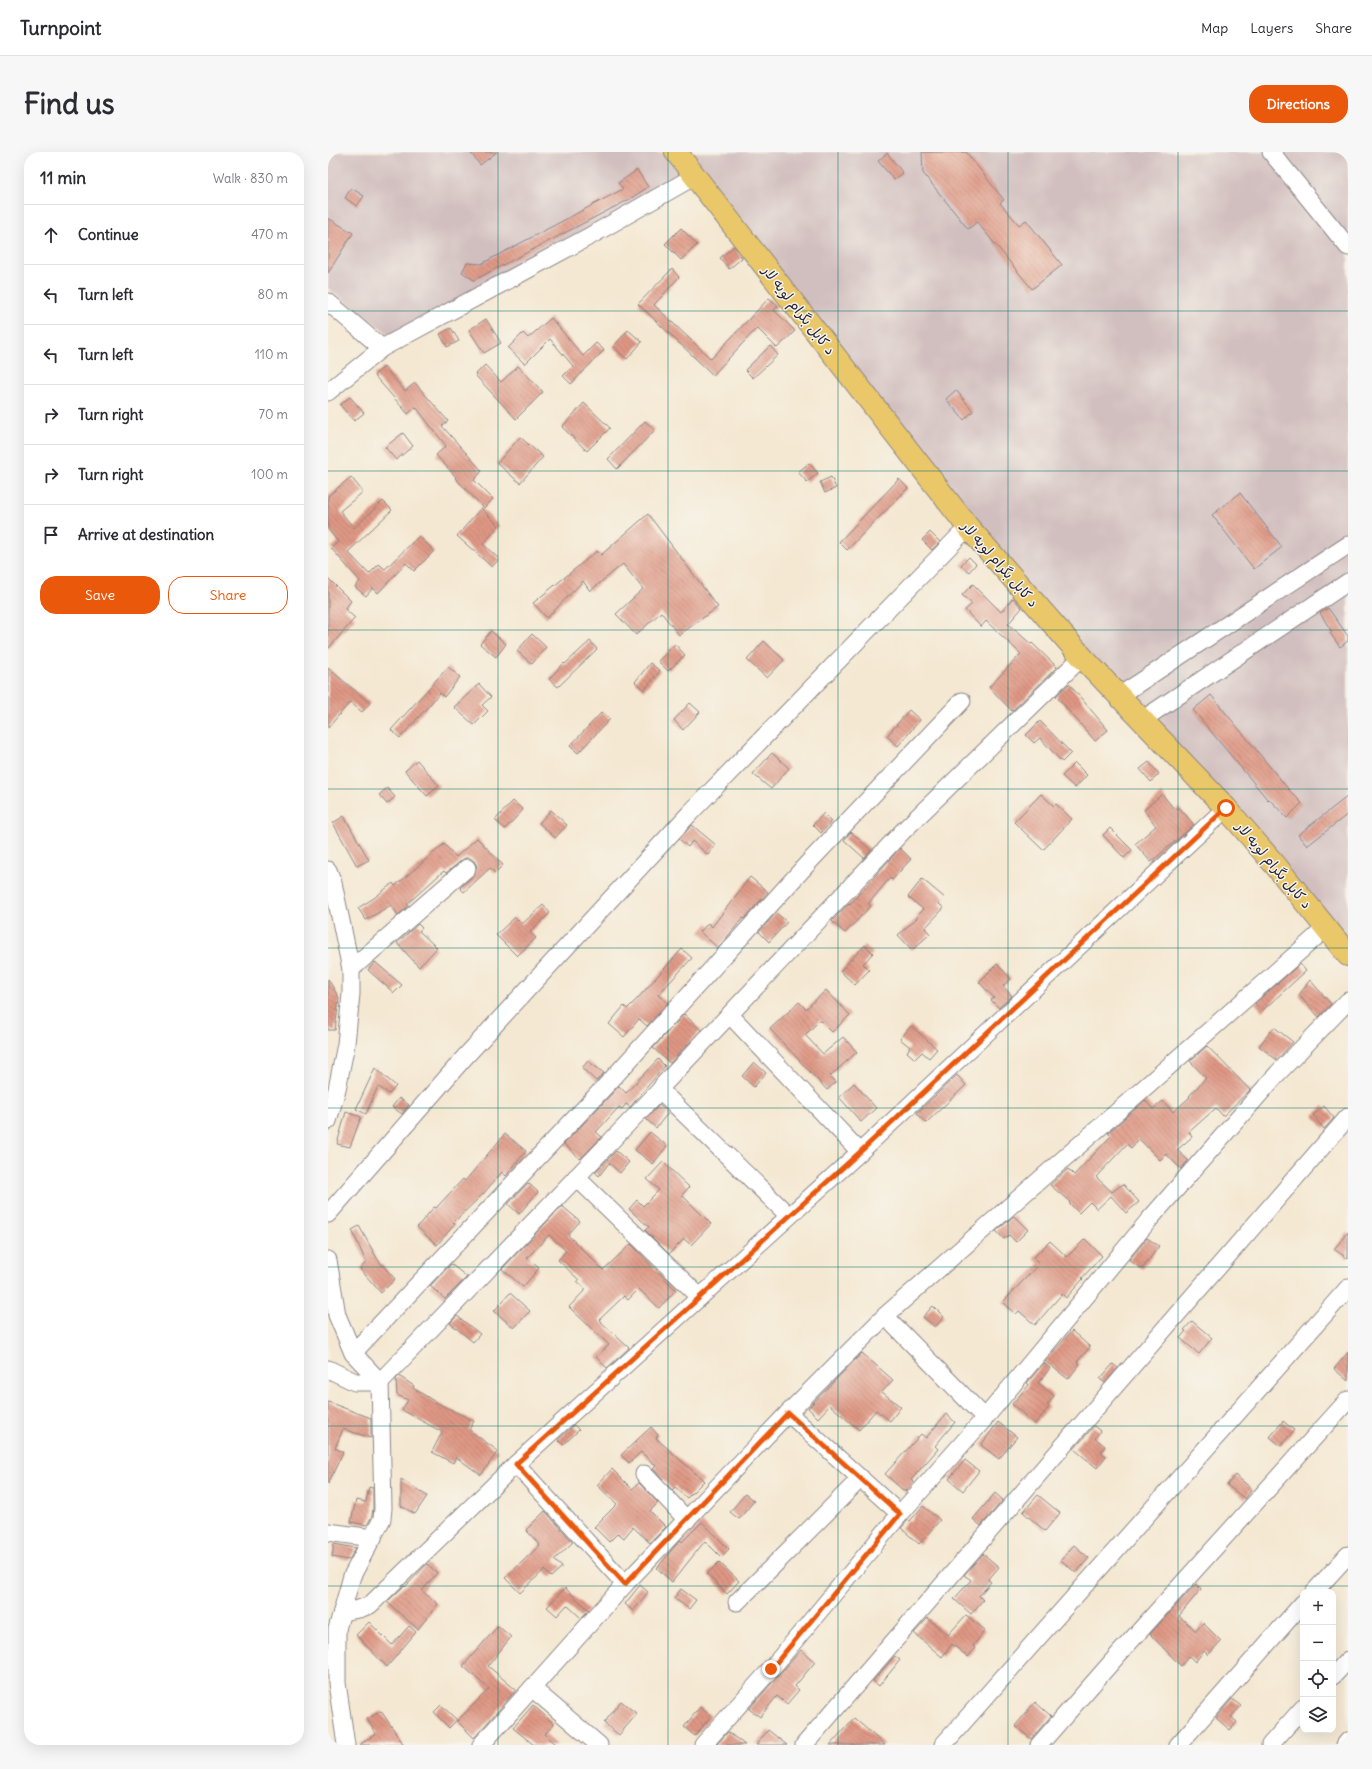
<!DOCTYPE html>
<meta charset="utf-8">
<style>
:root{--surface:#fff;--page:#f7f7f7;--text:#2b2b33;--muted:#7c7c81;--line:#e1e1e2;--accent:#ea580c}
body{margin:0;font-family:Delius,"Playpen Sans Arabic",sans-serif;background:var(--page);color:var(--text)}
.controls{position:absolute;right:12px;bottom:12px;display:grid;overflow:hidden;border-radius:8px;box-shadow:0 4px 16px #0002}
.controls button{width:36px;height:36px;display:grid;place-items:center;padding:0;border:0;border-bottom:1px solid var(--line);background:var(--surface);color:var(--text);font:20px sans-serif}
.stop{position:absolute;width:12px;height:12px;margin:-9px;border:3px solid #ea580c;border-radius:50%;background:#fff}
.stop.end{background:#ea580c;border-color:#fff;box-shadow:0 1px 4px #0008}
.list{margin:0;padding:0;list-style:none}
h2{display:flex;justify-content:space-between;align-items:center;height:52px;margin:0;padding:0 16px;font-size:17px}
h2 small{font-size:13px;font-weight:400;color:var(--muted)}
.list li{display:grid;grid-template-columns:26px 1fr auto;gap:12px;align-items:center;box-sizing:border-box;height:60px;padding:0 16px;border-top:1px solid var(--line)}
.list b{display:block;font-size:15px;white-space:nowrap}
.list em{font-size:13px;font-style:normal;color:var(--muted)}
.actions{display:flex;gap:8px;padding:12px 16px}
.actions a{flex:1;padding:9px 0;border:1px solid var(--accent);border-radius:16px;text-align:center;font-size:14px;color:var(--accent)}
.actions .main{background:var(--accent);color:#fff}
.icon{flex:none;width:22px;height:22px;fill:none;stroke:currentColor;stroke-width:2;stroke-linecap:round;stroke-linejoin:round}
.map{position:relative;flex:none;width:1020px;height:1593px;overflow:hidden;border-radius:16px}
header{display:flex;align-items:center;gap:24px;box-sizing:border-box;height:56px;padding:0 20px;background:var(--surface);border-bottom:1px solid var(--line)}
header strong{font-size:19px}
nav{display:flex;gap:22px;margin-inline-start:auto;font-size:14px}
.intro{display:flex;align-items:center;justify-content:space-between;box-sizing:border-box;height:96px;padding:0 24px}
h1{margin:0;font-size:28px}
.button{padding:10px 18px;border-radius:16px;background:var(--accent);color:#fff;font-size:14px;font-weight:700}
main{display:flex;gap:24px;padding:0 24px}
aside{flex:1;background:var(--surface);border-radius:16px;box-shadow:0 4px 16px #0002}
.map>svg:first-child{display:block}
.industrial{fill:#d1bfbf}
.building{fill:url(#building-back-hatch)}
.lines{fill:none;stroke-linecap:round;stroke-linejoin:round}
.minor-casing{stroke:#8b8586;stroke-width:19}
.highway-casing{stroke:#8b8586;stroke-width:24}
.minor{stroke:#fff;stroke-width:17}
.highway{stroke:#eac769;stroke-width:22}
.route{stroke:#ea580c;stroke-width:5}
.grid{fill:none;stroke:#0f766e;stroke-width:1;stroke-opacity:0.55}
.labels{text-anchor:middle;stroke-width:3;stroke-linejoin:round;paint-order:stroke}
.street-label{font-size:14px;fill:#22223b;stroke:#f7f3e8}
</style>
<header>
<strong>Turnpoint</strong>
<nav><a>Map</a><a>Layers</a><a>Share</a></nav>
</header>
<div class="intro"><h1>Find us</h1><a class="button">Directions</a></div>
<main>
<aside>
<h2>11 min<small>Walk · 830 m</small></h2>
<ul class="list">
<li><svg class="icon" aria-label="ahead" viewBox="0 0 24 24"><path d="M12 20V5M6 11l6-6 6 6"/></svg><div><b>Continue</b></div><em>470 m</em></li>
<li><svg class="icon" aria-label="left" viewBox="0 0 24 24"><path d="M17 20v-9H6M10 6l-5 5 5 5"/></svg><div><b>Turn left</b></div><em>80 m</em></li>
<li><svg class="icon" aria-label="left" viewBox="0 0 24 24"><path d="M17 20v-9H6M10 6l-5 5 5 5"/></svg><div><b>Turn left</b></div><em>110 m</em></li>
<li><svg class="icon" aria-label="right" viewBox="0 0 24 24"><path d="M7 20v-9h11M14 6l5 5-5 5"/></svg><div><b>Turn right</b></div><em>70 m</em></li>
<li><svg class="icon" aria-label="right" viewBox="0 0 24 24"><path d="M7 20v-9h11M14 6l5 5-5 5"/></svg><div><b>Turn right</b></div><em>100 m</em></li>
<li><svg class="icon" aria-label="arrive" viewBox="0 0 24 24"><path d="M6 21V4h12l-3 4 3 4H6"/></svg><div><b>Arrive at destination</b></div></li>
</ul>
<div class="actions"><a class="main">Save</a><a>Share</a></div>
</aside>
<div class="map">
<svg width="1020" height="1593" viewBox="0 0 1020 1593">
<defs>
<pattern id="building-back-hatch" width="6" height="6" patternUnits="userSpaceOnUse"><rect width="6" height="6" fill="#df9784"/><path d="M-1 5l2 2M0 0l6 6M5-1l2 2" fill="none" stroke="#b47b6d"/></pattern>
</defs>
<rect width="100%" height="100%" fill="#f7f3e8"/>
<filter id="ink" filterUnits="userSpaceOnUse"><feTurbulence type="fractalNoise" baseFrequency=".025" numOctaves="2"/><feDisplacementMap in="SourceGraphic" scale="8" xChannelSelector="R" yChannelSelector="G"/><feConvolveMatrix kernelMatrix="1 2 1 2 8 2 1 2 1" color-interpolation-filters="sRGB"/></filter>
<filter id="wash" filterUnits="userSpaceOnUse"><feTurbulence type="fractalNoise" baseFrequency=".012" numOctaves="4" result="noise"/><feDisplacementMap in="SourceGraphic" scale="16" xChannelSelector="R" yChannelSelector="G"/><feGaussianBlur stdDeviation="0.9" result="paint"/><feColorMatrix in="noise" values="0 0 0 0 0 0 0 0 0 0 0 0 0 0 0 0 0 1.4 0 .05"/><feComposite in="paint" operator="in"/></filter>
<g filter="url(#wash)">
<rect width="100%" height="100%" fill="#f4e8d2"/>
<polygon class="industrial" points="0,0 1020,0 1020,803 754,505 367,24 66,189 56,178 0,136"/>
<g id="blocks">
<g class="building">
<polygon points="142,0 169,0 152,13"/>
<polygon points="594,0 638,0 676,48 672,51 691,73 698,68 734,113 704,137 649,70 640,77 595,21"/>
<polygon points="559,1 575,21 566,28 550,9"/>
<polygon points="309,18 320,35 302,47 146,128 134,120 139,111 153,112 295,37 290,31"/>
<polygon points="23,36 36,44 29,54 17,46"/>
<polygon points="0,66 25,81 0,121"/>
<polygon points="353,76 369,93 353,108 337,92"/>
<polygon points="406,94 414,106 401,117 392,106"/>
<polygon points="344,117 351,125 326,153 383,207 441,146 450,154 446,158 467,179 449,196 429,176 385,223 310,152"/>
<polygon points="223,166 255,204 268,191 276,198 243,232 235,224 245,214 222,187 197,212 180,196 195,181 200,186"/>
<polygon points="158,167 173,191 156,201 141,178"/>
<polygon points="123,176 131,189 119,195 112,182"/>
<polygon points="300,178 314,190 299,207 285,195"/>
<polygon points="442,194 450,203 425,226 417,218"/>
<polygon points="157,213 173,230 190,214 215,240 188,267 147,223"/>
<polygon points="56,215 77,239 87,231 120,269 114,274 154,319 146,328 165,347 156,356 127,326 128,325 108,303 118,294 88,255 80,262 46,223"/>
<polygon points="628,238 645,259 636,268 618,247"/>
<polygon points="22,245 36,261 26,269 12,253"/>
<polygon points="256,251 282,276 259,299 234,275"/>
<polygon points="317,269 327,278 289,317 280,307"/>
<polygon points="75,281 85,294 68,308 57,295"/>
<polygon points="192,285 215,305 192,331 169,311"/>
<polygon points="481,311 490,321 479,330 470,320"/>
<polygon points="23,325 35,340 12,359 26,376 55,349 64,358 20,400 41,422 51,412 57,417 91,384 106,399 86,419 78,411 50,441 45,436 38,444 27,435 32,429 3,396 10,390 0,377 0,344"/>
<polygon points="503,325 508,336 497,341 492,330"/>
<polygon points="571,327 580,336 519,398 511,390"/>
<polygon points="912,341 954,395 926,417 884,363"/>
<polygon points="153,356 171,374 155,392 171,407 164,415 129,384"/>
<polygon points="320,362 390,455 351,483 333,460 308,483 288,462 315,437 295,412 262,439 255,429 219,466 205,451 269,399 273,403"/>
<polygon points="602,380 612,390 604,398 594,388"/>
<polygon points="641,405 648,412 641,420 633,413"/>
<polygon points="0,426 23,449 17,457 27,466 0,497"/>
<polygon points="645,432 673,460 685,446 694,456 680,472 703,492 704,491 729,515 684,559 661,535 693,502 658,469 653,475 637,458 644,452 634,443"/>
<polygon points="1000,456 1020,484 1020,489 1012,495 1002,481 1004,480 992,461"/>
<polygon points="163,479 178,492 168,505 152,492"/>
<polygon points="204,482 218,495 204,512 189,499"/>
<polygon points="262,489 269,497 230,535 221,527 236,511 237,512"/>
<polygon points="436,489 456,508 439,526 419,508"/>
<polygon points="347,492 357,503 340,519 330,509"/>
<polygon points="322,511 332,519 316,538 307,530"/>
<polygon points="120,515 132,525 116,545 112,541 72,586 63,578"/>
<polygon points="0,516 42,551 34,560 22,550 0,576"/>
<polygon points="151,532 163,545 154,553 160,559 146,573 126,555"/>
<polygon points="741,532 780,578 767,589 728,544"/>
<polygon points="883,543 961,638 974,651 959,666 941,647 940,648 865,558"/>
<polygon points="362,551 372,560 355,578 346,568"/>
<polygon points="581,558 592,568 570,594 559,584"/>
<polygon points="274,560 282,567 250,601 242,594"/>
<polygon points="712,569 743,601 734,610 712,586 706,591 698,583"/>
<polygon points="444,601 461,616 443,637 425,622"/>
<polygon points="89,608 111,634 99,644 77,619"/>
<polygon points="821,610 831,622 823,630 812,617"/>
<polygon points="747,611 759,623 747,636 734,624"/>
<polygon points="59,636 67,645 59,652 51,643"/>
<polygon points="713,642 726,654 728,652 744,667 715,698 686,670"/>
<polygon points="834,642 847,658 851,655 866,673 823,710 807,692 828,674 816,658"/>
<polygon points="1020,644 1020,662 979,694 970,683"/>
<polygon points="185,649 195,658 177,677 167,668"/>
<polygon points="223,658 239,673 227,686 211,671"/>
<polygon points="496,661 504,669 493,681 485,673"/>
<polygon points="16,664 41,708 29,714 5,671"/>
<polygon points="364,673 388,693 380,703 364,689 360,695 351,687"/>
<polygon points="782,676 804,698 796,706 775,683"/>
<polygon points="523,680 543,698 536,706 516,688"/>
<polygon points="149,686 175,713 167,721 162,716 136,740 132,736 146,723 149,714 146,709 142,706 137,706 118,721 116,719 110,724 79,752 81,754 70,763 63,753 38,768 30,756 46,746 65,731 67,734 116,692 128,705"/>
<polygon points="572,696 583,707 564,728 562,726 540,752 543,754 517,781 504,769 521,751 522,752"/>
<polygon points="422,725 440,740 416,767 415,766 390,796 372,780 380,771 384,775"/>
<polygon points="594,727 617,746 611,752 616,756 597,776 602,782 584,798 570,783 590,765 588,764 595,757 580,745"/>
<polygon points="215,753 222,761 202,780 208,786 189,804 168,783 187,765 194,772"/>
<polygon points="448,761 459,770 441,790 431,780"/>
<polygon points="90,772 94,776 91,779 109,796 91,815 69,791"/>
<polygon points="537,793 545,801 535,812 541,818 527,833 512,819"/>
<polygon points="354,797 364,806 330,843 340,851 319,874 311,867 296,885 281,872 296,854 299,857 309,847"/>
<polygon points="47,810 74,833 66,841 40,818"/>
<polygon points="669,812 683,827 675,834 684,844 671,856 663,848 666,846 651,830"/>
<polygon points="972,812 978,819 934,859 927,851"/>
<polygon points="0,827 11,846 7,878 0,878"/>
<polygon points="982,828 1003,852 991,865 971,843"/>
<polygon points="498,838 522,863 504,880 492,868 477,883 495,902 515,885 529,900 502,924 508,930 499,938 442,877 471,850 478,857"/>
<polygon points="356,862 373,878 342,911 325,896"/>
<polygon points="583,874 609,897 601,906 594,900 587,907 579,900 582,895 572,887"/>
<polygon points="946,875 965,890 949,908 931,894"/>
<polygon points="879,894 922,938 895,964 888,956 861,980 864,985 849,998 860,1008 853,1017 838,1002 832,1008 811,987 803,996 799,992 768,1025 784,1040 795,1032 811,1050 798,1061 783,1044 769,1057 762,1050 751,1061 741,1051 742,1050 722,1033 740,1017 746,1023 783,984 780,981 817,948 825,957 835,949 845,960 862,945 861,944 878,926 862,909"/>
<polygon points="330,907 337,914 302,955 298,952 294,957 291,955 268,980 274,985 252,1007 236,992 291,934 298,941"/>
<polygon points="260,909 276,921 268,929 254,916"/>
<polygon points="426,910 438,921 426,935 414,924"/>
<polygon points="47,916 68,934 61,942 50,934 38,962 28,957"/>
<polygon points="629,923 638,933 598,971 589,961"/>
<polygon points="526,931 548,956 533,970 511,945"/>
<polygon points="71,946 81,953 74,962 64,955"/>
<polygon points="331,953 340,961 328,976 318,967"/>
<polygon points="996,954 1006,966 996,977 985,963"/>
<polygon points="18,960 33,965 22,995 9,992"/>
<polygon points="322,980 339,994 325,1012 307,998"/>
<polygon points="177,982 198,999 178,1024 174,1020 155,1042 125,1071 127,1072 109,1093 89,1075 106,1055 108,1056 135,1027 137,1029"/>
<polygon points="288,999 301,1010 292,1021 281,1011 271,1024 267,1020"/>
<polygon points="335,1010 361,1035 354,1043 383,1072 363,1093 356,1087 341,1102 317,1078 321,1075 301,1057 309,1048 315,1054 331,1038 319,1027"/>
<polygon points="200,1031 210,1040 191,1062 180,1052"/>
<polygon points="234,1054 252,1069 240,1083 275,1118 303,1092 348,1138 331,1156 311,1137 300,1148 296,1144 271,1168 301,1196 279,1216 268,1205 281,1193 241,1155 258,1137 249,1129 251,1128 230,1108 238,1099 221,1083 199,1106 211,1116 195,1135 174,1117"/>
<polygon points="686,1064 700,1078 688,1090 681,1083 676,1087 668,1079"/>
<polygon points="31,1074 50,1108 67,1127 53,1141 32,1117 38,1110 24,1078"/>
<polygon points="1020,1080 1020,1107 1006,1097"/>
<polygon points="819,1086 831,1094 814,1117 801,1108"/>
<polygon points="757,1087 774,1104 754,1126 755,1127 738,1146 734,1142 707,1173 691,1159 688,1162 675,1150 711,1112 705,1106 722,1089 739,1105"/>
<polygon points="123,1112 139,1125 117,1147 102,1134"/>
<polygon points="182,1141 202,1159 186,1176 166,1159"/>
<polygon points="605,1154 616,1165 607,1175 595,1165"/>
<polygon points="129,1164 152,1182 145,1190 122,1171"/>
<polygon points="864,1169 884,1186 871,1202 852,1186 858,1179 856,1178"/>
<polygon points="744,1179 762,1195 749,1210 752,1212 740,1227 717,1209"/>
<polygon points="1020,1200 1020,1229 1006,1217"/>
<polygon points="534,1201 565,1228 554,1240 573,1255 562,1269 548,1258 531,1278 502,1253 490,1266 480,1256"/>
<polygon points="716,1211 722,1216 710,1231 726,1244 719,1253 721,1255 707,1272 684,1252 701,1233 699,1231"/>
<polygon points="785,1212 790,1216 777,1231 772,1227"/>
<polygon points="71,1224 86,1234 85,1236 109,1251 146,1269 141,1278 170,1299 153,1323 128,1305 125,1311 104,1300 114,1280 74,1258 80,1248 69,1243 68,1227"/>
<polygon points="0,1250 43,1266 43,1286 15,1277 7,1296 15,1300 0,1332"/>
<polygon points="618,1262 627,1270 607,1294 610,1297 583,1328 586,1330 577,1340 557,1322 593,1282 598,1286"/>
<polygon points="955,1269 966,1278 953,1294 942,1285"/>
<polygon points="670,1270 689,1285 671,1307 653,1293"/>
<polygon points="246,1273 251,1278 235,1293 230,1288"/>
<polygon points="766,1274 772,1279 767,1286 777,1294 773,1300 778,1304 769,1316 746,1297"/>
<polygon points="323,1275 330,1283 328,1286 376,1329 359,1346 347,1335 344,1338 325,1317 328,1314 313,1300 301,1311 293,1303"/>
<polygon points="637,1308 651,1319 635,1339 621,1327"/>
<polygon points="284,1317 304,1337 311,1331 330,1351 322,1359 338,1375 322,1391 305,1375 296,1386 290,1381 281,1390 266,1375 289,1352 269,1333"/>
<polygon points="907,1323 924,1337 917,1347 899,1333"/>
<polygon points="73,1327 99,1344 87,1362 73,1354"/>
<polygon points="41,1335 45,1336 45,1356 44,1364 39,1373 23,1370 28,1348 38,1350"/>
<polygon points="667,1341 675,1348 653,1374 645,1367"/>
<polygon points="417,1342 426,1349 411,1367 402,1360"/>
<polygon points="710,1343 732,1361 717,1379 695,1360"/>
<polygon points="595,1354 612,1368 591,1392 573,1376 580,1368 582,1369"/>
<polygon points="217,1359 245,1390 226,1408 234,1415 223,1425 216,1418 192,1441 177,1426 212,1393 198,1378"/>
<polygon points="374,1370 401,1397 393,1405 377,1389 344,1430 329,1416 352,1388 354,1390"/>
<polygon points="6,1392 28,1396 21,1408 4,1405"/>
<polygon points="746,1393 761,1406 748,1421 733,1408"/>
<polygon points="655,1402 671,1415 660,1428 663,1430 651,1444 655,1448 643,1462 626,1447 643,1428 636,1423"/>
<polygon points="391,1410 411,1429 399,1442 379,1422"/>
<polygon points="99,1412 109,1421 94,1439 110,1452 90,1477 59,1450 76,1434 77,1435"/>
<polygon points="868,1432 873,1437 851,1464 868,1479 875,1471 893,1489 880,1503 876,1499 867,1510 861,1504 853,1514 822,1482"/>
<polygon points="312,1433 320,1440 305,1459 297,1452"/>
<polygon points="237,1436 261,1458 253,1466 239,1453 229,1464 219,1455"/>
<polygon points="353,1437 368,1448 361,1457 346,1446"/>
<polygon points="638,1463 657,1478 645,1494 647,1496 640,1505 624,1492 614,1505 586,1481 600,1466 620,1483"/>
<polygon points="41,1470 64,1493 81,1474 88,1480 59,1515 28,1483"/>
<polygon points="170,1474 183,1485 160,1514 188,1538 146,1586 129,1569 161,1537 135,1514"/>
<polygon points="473,1498 487,1510 467,1534 471,1538 459,1552 449,1544 432,1565 421,1557"/>
<polygon points="567,1504 572,1508 551,1534 545,1529"/>
<polygon points="904,1547 913,1554 903,1565 909,1570 902,1578 888,1566"/>
<polygon points="293,1549 309,1562 291,1583 276,1571"/>
<polygon points="707,1550 723,1564 703,1587 687,1574"/>
<polygon points="113,1553 129,1568 121,1576 106,1560"/>
<polygon points="205,1553 226,1572 217,1582 229,1593 206,1593 185,1576"/>
<polygon points="372,1555 383,1564 367,1584 356,1575"/>
<polygon points="53,1559 76,1593 31,1593 48,1582 39,1567"/>
<polygon points="526,1566 557,1593 502,1593"/>
<polygon points="440,1578 459,1593 428,1593"/>
<polygon points="400,1580 417,1593 388,1593"/>
</g>
</g>
</g>
<g filter="url(#ink)">
<use href="#blocks" fill-opacity="0" stroke="#8b8586" stroke-width="1"/>
<g class="lines">
<g class="minor-casing">
<g id="minor">
<polyline points="943,0 1020,95"/>
<polyline points="0,150 54,196"/>
<polyline points="0,240 54,196 262,84 367,24"/>
<polyline points="791,544 1020,393"/>
<polyline points="814,568 1020,430"/>
<polyline points="0,718 5,731 23,817 23,842 18,892 9,937 0,969"/>
<polyline points="23,817 139,716"/>
<polyline points="402,863 532,1000"/>
<polyline points="248,1025 372,1145"/>
<polyline points="0,1062 136,906 362,661 640,375"/>
<polyline points="461,1064 334,940 333,937 335,933 575,679 754,505"/>
<polyline points="0,1108 9,1163 25,1201 52,1230 55,1356 54,1367 24,1424 9,1477 9,1531 18,1593"/>
<polyline points="557,1164 657,1266"/>
<polyline points="25,1201 284,927 481,710 634,549"/>
<polyline points="0,1217 27,1230 52,1230 333,937"/>
<polyline points="460,1261 572,1362"/>
<polyline points="188,1312 297,1432"/>
<polyline points="316,1322 359,1368"/>
<polyline points="0,1380 45,1386"/>
<polyline points="986,1440 1020,1403"/>
<polyline points="409,1450 533,1326"/>
<polyline points="14,1460 31,1457 42,1453 188,1312 532,1000 898,656"/>
<polyline points="1005,1524 1020,1508"/>
<polyline points="204,1536 271,1593"/>
<polyline points="153,1593 297,1432 460,1261 557,1164 998,776"/>
<polyline points="375,1593 443,1517 572,1362 657,1266 821,1068 950,921 1020,849"/>
<polyline points="476,1593 1020,965"/>
<polyline points="615,1593 1020,1136"/>
<polyline points="711,1593 789,1504 1020,1248"/>
<polyline points="850,1593 975,1451"/>
<polyline points="942,1593 975,1556"/>
<polyline points="1017,1593 1020,1589"/>
</g>
</g>
<g class="highway-casing">
<polyline id="highway" points="348,0 640,375 754,505 898,656 948,714 1020,803"/>
</g>
<use href="#minor" class="minor"/>
<use href="#highway" class="highway"/>
</g>
</g>
<g class="lines" filter="url(#ink)">
<polyline class="route" points="443,1517 572,1362 460,1261 297,1432 188,1312 532,1000 898,656"/>
</g>
<path class="grid" d="M 170,0 L 170,1593M 340,0 L 340,1593M 510,0 L 510,1593M 680,0 L 680,1593M 850,0 L 850,1593M 0,159 L 1020,159M 0,319 L 1020,319M 0,478 L 1020,478M 0,637 L 1020,637M 0,796 L 1020,796M 0,956 L 1020,956M 0,1115 L 1020,1115M 0,1274 L 1020,1274M 0,1434 L 1020,1434"/>
<g class="labels">
<g class="street-label">
<text transform="translate(471 158) rotate(52)" y="5">د کابل بگرام لویه لار</text>
<text transform="translate(672 412) rotate(49)" y="5">د کابل بگرام لویه لار</text>
<text transform="translate(946 713) rotate(50)" y="5">د کابل بگرام لویه لار</text>
</g>
</g>
</svg>
<div class="controls">
<button>+</button>
<button>−</button>
<button><svg class="icon" aria-label="locate" viewBox="0 0 24 24"><circle cx="12" cy="12" r="6"/><path d="M12 2v4M12 18v4M2 12h4M18 12h4"/></svg></button>
<button><svg class="icon" aria-label="layers" viewBox="0 0 24 24"><path d="M12 4l9 5-9 5-9-5zM3 14l9 5 9-5"/></svg></button>
</div>
<div class="stop" style="left:898px;top:656px"></div>
<div class="stop end" style="left:443px;top:1517px"></div>
</div>
</main>
